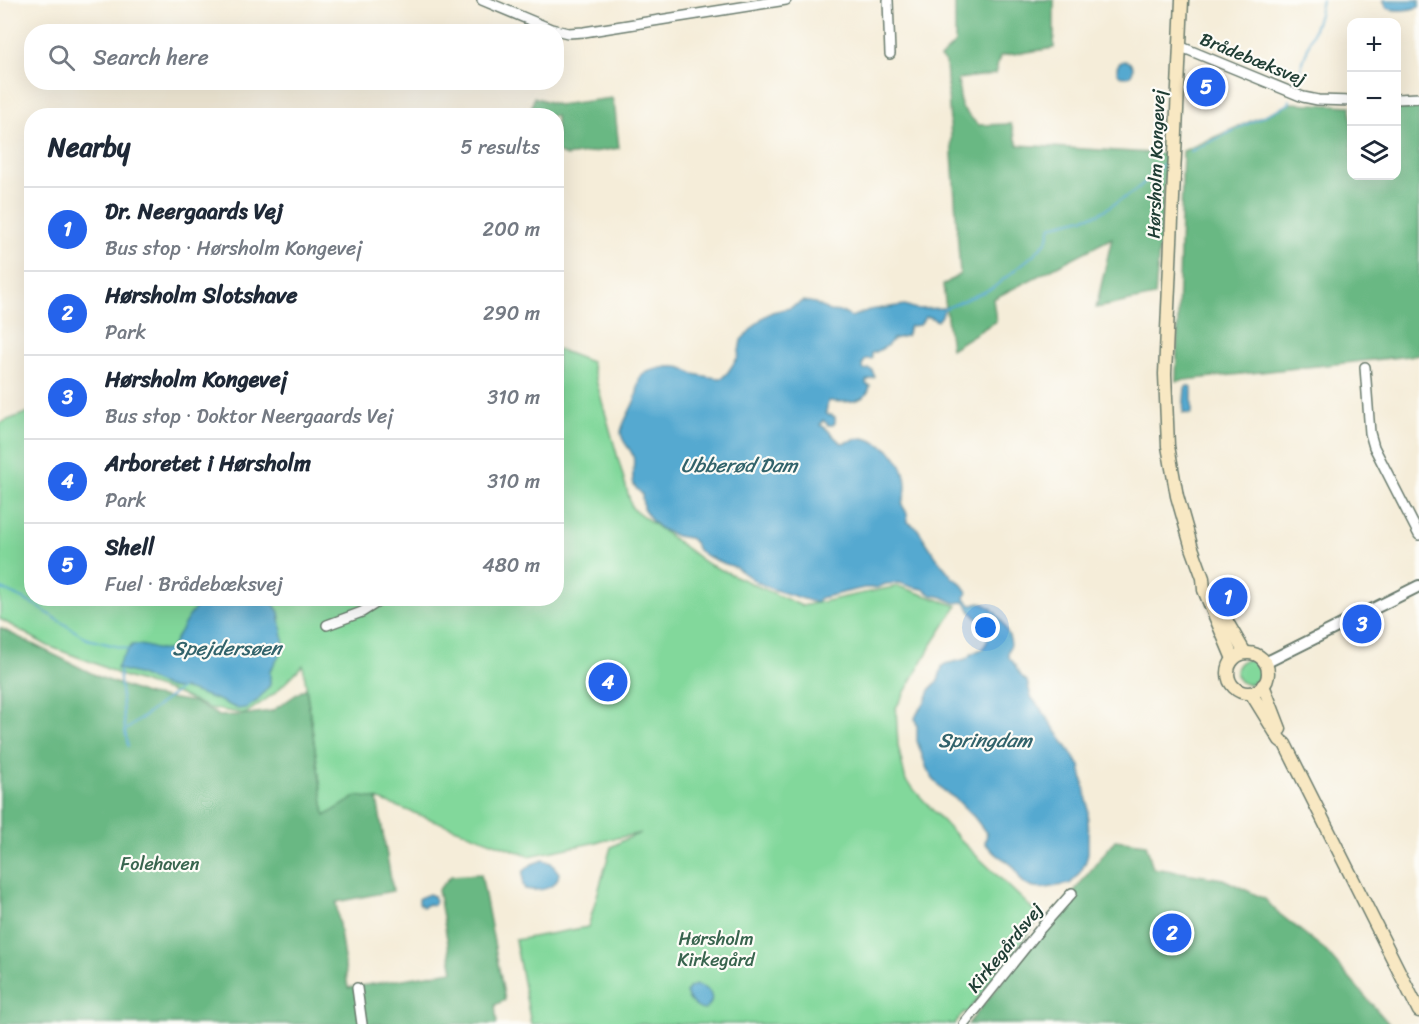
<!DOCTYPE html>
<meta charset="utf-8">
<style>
:root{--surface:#fff;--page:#f2f2f3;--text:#1f2937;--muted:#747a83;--line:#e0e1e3;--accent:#2563eb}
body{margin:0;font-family:Sriracha,sans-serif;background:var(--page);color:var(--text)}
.controls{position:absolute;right:18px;top:18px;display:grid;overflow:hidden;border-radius:12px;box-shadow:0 6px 24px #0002}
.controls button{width:54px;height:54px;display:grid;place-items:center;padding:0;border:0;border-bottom:2px solid var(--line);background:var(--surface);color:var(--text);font:30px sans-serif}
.you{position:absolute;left:986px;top:628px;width:21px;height:21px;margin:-15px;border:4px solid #fff;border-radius:50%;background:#1a73e8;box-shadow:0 0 0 9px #1a73e833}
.badge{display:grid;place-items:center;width:39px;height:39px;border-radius:50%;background:var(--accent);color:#fff;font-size:20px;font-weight:700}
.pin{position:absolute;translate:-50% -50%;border:3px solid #fff;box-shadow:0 2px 6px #0006}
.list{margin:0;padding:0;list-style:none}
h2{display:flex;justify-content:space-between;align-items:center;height:78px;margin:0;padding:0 24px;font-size:26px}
h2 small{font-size:20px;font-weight:400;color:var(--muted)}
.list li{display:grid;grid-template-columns:39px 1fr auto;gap:18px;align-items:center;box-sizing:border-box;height:84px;padding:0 24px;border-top:2px solid var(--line)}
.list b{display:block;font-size:22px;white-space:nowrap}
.list p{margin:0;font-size:20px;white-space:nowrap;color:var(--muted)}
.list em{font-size:20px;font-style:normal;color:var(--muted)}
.icon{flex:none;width:33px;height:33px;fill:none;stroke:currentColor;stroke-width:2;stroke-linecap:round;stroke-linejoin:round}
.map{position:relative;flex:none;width:1419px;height:1024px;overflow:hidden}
.search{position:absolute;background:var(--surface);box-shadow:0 6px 24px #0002;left:24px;top:24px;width:540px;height:66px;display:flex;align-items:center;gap:15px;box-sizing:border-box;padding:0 21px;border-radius:24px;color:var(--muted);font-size:22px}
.panel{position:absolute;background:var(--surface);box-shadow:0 6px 24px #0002;left:24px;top:108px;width:540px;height:498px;border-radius:24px}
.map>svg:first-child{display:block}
.green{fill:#82d89b;stroke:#508a68;stroke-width:1.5}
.forest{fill:#69b883;stroke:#447a5c;stroke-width:1.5}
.water{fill:#54a9d0;stroke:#3a7382;stroke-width:1.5}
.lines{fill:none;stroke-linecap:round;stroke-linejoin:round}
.stream{stroke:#54a9d0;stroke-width:2}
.minor-casing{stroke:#6a7b6e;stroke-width:12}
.tertiary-casing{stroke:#6a7b6e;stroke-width:14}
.secondary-casing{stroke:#6a7b6e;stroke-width:15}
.minor{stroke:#fff;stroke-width:9}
.tertiary{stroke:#fff;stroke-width:10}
.secondary{stroke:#f8e8c3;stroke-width:12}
.labels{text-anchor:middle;stroke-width:4.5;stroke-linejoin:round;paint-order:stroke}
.street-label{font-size:18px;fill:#1f3d34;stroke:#fdfcf7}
.park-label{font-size:18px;fill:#38644e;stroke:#fdfcf7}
.water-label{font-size:20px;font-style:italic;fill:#32636b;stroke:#fdfcf7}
</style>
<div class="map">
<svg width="1419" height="1024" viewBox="0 0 1419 1024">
<rect width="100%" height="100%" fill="#fdfcf7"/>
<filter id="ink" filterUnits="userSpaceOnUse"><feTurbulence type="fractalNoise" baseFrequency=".0167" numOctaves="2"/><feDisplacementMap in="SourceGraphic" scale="12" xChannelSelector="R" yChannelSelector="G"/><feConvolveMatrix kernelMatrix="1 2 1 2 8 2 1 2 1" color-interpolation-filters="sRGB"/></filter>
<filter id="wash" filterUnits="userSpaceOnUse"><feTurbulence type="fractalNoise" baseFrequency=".008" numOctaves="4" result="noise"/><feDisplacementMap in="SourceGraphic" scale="24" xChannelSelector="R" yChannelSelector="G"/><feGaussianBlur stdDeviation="1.35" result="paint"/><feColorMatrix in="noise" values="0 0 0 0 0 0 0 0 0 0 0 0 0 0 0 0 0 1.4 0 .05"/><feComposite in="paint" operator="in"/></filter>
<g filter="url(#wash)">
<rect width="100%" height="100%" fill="#f5edd9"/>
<g class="green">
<polygon points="557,349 591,362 632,508 706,563 802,606 898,586 957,606 931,646 896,708 898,746 906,781 960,840 1041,917 967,1013 964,1012 955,1024 531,1024 515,940 588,927 611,847 624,840 641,833 529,856 377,799 357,797 325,817 303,665 275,693 245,714 209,708 181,695 123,676 94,663 48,646 0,619 0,423 31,411 32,598 556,598"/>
<circle cx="1248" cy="672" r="12"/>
</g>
<g class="forest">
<polygon points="955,0 1054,0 1054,48 1000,56 995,74 958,79 961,107 978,125 1011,124 1018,145 1167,154 1155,296 1096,308 1112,238 993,299 996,321 951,349 943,285 960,274 946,63 940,58 955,43"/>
<polygon points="534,97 558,105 612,98 615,110 619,148 566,156 557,152 556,116 530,115"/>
<polygon points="1292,103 1351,106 1352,176 1396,176 1397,105 1419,104 1419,355 1176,381 1183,151"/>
<polygon points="342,111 371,115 294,115 294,113"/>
<polygon points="0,628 99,677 148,695 194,702 219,716 241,715 272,711 306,688 325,816 357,796 377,799 393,891 336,902 348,988 453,971 438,890 451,876 481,874 505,1000 495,1005 497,1024 0,1024"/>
<polygon points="1115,840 1146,844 1153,868 1223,879 1265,899 1277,912 1324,949 1389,1024 968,1024"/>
</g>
<g class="water">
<path d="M 1383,0 L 1419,0 L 1419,7 C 1410,10 1396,12 1387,8 Z"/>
<circle cx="1125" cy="69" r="8"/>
<path d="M 803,301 L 815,303 L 829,311 L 842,312 L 851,317 L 869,310 L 905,305 L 916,309 L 944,308 C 944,313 941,319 937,321 L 930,317 L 925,317 L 920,325 L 910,326 L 906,336 L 893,339 L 887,346 L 876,352 L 871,353 L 872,358 L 871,359 L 866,359 L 862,365 L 864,370 L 869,369 L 872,370 L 875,377 L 866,381 L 866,384 L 870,386 C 867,405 842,402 828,401 L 826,413 L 828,415 L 831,415 L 835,417 L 835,423 L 833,425 L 828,425 L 823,420 L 820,425 C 829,428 833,438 842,443 C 849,442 856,438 864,438 C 869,439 873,441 877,443 C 896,451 906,468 906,487 C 906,494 903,499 902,505 L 907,513 L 908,522 L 917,528 L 936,557 L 953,578 L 960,582 L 967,592 L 965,598 L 968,602 L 972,605 C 977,603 981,602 986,605 C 996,609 1011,635 1011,645 C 1010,646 1008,654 1008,654 C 1008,659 1011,659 1013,662 C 1018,670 1019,676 1027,681 L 1031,697 L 1041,709 L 1080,766 L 1088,805 L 1088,852 C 1087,864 1078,876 1070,884 C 1053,885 1035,896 1021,880 C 1018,876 1017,871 1014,867 C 1008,861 1001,858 995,853 C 991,851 988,846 985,843 L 987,834 L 974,817 L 956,799 L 945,792 L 933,779 L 927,769 L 917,741 L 917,726 L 915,718 L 918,712 L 926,700 L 931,688 L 938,681 L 942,667 L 945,664 L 966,659 L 973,653 L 982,649 L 986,644 L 989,636 L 986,627 L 971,612 L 967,604 L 963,602 L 955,603 L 942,597 L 932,595 L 923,589 L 912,587 L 900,583 L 886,584 L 876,588 L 864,588 L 820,598 L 816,603 L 772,589 L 757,582 L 735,567 L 720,562 L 705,555 L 698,550 L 694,542 L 689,538 L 676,536 L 661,529 L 652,521 L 643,508 L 642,494 C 640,492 638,490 636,488 C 629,480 636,465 633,456 C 630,447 621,442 621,432 C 622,423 633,406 636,397 C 639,389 636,377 645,373 C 654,369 668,366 677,367 C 683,367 689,372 694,374 C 703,376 712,378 722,378 L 728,372 L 738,357 L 741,340 L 762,318 L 772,312 L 790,308 Z"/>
<polygon points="1187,386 1191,386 1192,388 1192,412 1191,414 1183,413 1185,388"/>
<path d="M 206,598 L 268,599 L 273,603 L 279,612 L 283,637 L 284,648 L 270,671 L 270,685 L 257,701 L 246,708 L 238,709 L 218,700 L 189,690 L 181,688 L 175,689 L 167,687 L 137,674 L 117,669 L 121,659 L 132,645 C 147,643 159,654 171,649 C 178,634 191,609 206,598 Z"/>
<path d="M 543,860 L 551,863 L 559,873 C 558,889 539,892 525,889 L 523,885 L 523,872 L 532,864 Z"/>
<polygon points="429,894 434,896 435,902 433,906 428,904 423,907 419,903 419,898"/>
<path d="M 695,985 C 710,988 719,999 704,1010 C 696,1009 688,1000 686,993 L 689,988 Z"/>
</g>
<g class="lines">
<g class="stream">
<polyline points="1296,83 1319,14 1322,0"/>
<polyline points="1191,151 1289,104 1290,100"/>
<polyline points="944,309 993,288 1032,256 1047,241 1051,226 1098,214 1135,191 1163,165"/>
<polyline points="0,588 35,605 87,639 128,649"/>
<polyline points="119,670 125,731 128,746"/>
<polyline points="126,730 181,688"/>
</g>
</g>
</g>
<g filter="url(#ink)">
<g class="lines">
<g class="minor-casing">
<g id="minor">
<polyline points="482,0 551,29 568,33 584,32 786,0"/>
<polyline points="888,0 890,54"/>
<polyline points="1179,46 1303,97 1318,100 1352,101"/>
<polyline points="1396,99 1419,98"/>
<polyline points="1365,367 1370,433 1374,447 1419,535"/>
<polyline points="327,625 362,612 384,598"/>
<polyline points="357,988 362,1024"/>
<polyline points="964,1024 1041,928 1072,893"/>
</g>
</g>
<g class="tertiary-casing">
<polyline id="tertiary" points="1265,663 1419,586"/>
</g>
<g class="secondary-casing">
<g id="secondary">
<polyline points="1182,0 1165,374 1168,446 1177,496 1191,545 1203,578 1204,590 1233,659"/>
<polyline points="1223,615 1245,653"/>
<circle cx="1248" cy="673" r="20"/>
<polyline points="1263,685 1280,729"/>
<polyline points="1251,693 1280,740 1285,744 1419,1011"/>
</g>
</g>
<use href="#minor" class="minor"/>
<use href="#tertiary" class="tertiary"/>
<use href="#secondary" class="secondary"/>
</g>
</g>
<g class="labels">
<g class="street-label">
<text transform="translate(1253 59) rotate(22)" y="6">Brådebæksvej</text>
<text transform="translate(1156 164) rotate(-88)" y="6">Hørsholm Kongevej</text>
<text transform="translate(1005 948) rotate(-51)" y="6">Kirkegårdsvej</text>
</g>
<g class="park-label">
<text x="160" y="870">Folehaven</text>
<text x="716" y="945">Hørsholm<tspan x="716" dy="21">Kirkegård</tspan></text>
</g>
<g class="water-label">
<text x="739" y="472">Ubberød Dam</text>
<text x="227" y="655">Spejdersøen</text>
<text x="985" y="747">Springdam</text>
</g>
</g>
</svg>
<div class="controls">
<button>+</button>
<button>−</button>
<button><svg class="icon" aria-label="layers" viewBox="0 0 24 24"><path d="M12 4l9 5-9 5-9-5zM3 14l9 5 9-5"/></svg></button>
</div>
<div class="you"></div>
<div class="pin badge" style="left:1228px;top:597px">1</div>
<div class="pin badge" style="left:1172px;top:933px">2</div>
<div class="pin badge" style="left:1362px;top:624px">3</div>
<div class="pin badge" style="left:608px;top:682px">4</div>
<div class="pin badge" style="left:1206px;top:87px">5</div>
<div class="search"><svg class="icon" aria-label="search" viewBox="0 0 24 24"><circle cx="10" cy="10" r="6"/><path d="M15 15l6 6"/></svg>Search here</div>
<section class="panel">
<h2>Nearby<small>5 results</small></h2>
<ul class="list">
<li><span class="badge">1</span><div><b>Dr. Neergaards Vej</b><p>Bus stop · Hørsholm Kongevej</p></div><em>200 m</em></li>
<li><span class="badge">2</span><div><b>Hørsholm Slotshave</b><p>Park</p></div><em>290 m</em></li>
<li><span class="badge">3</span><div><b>Hørsholm Kongevej</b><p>Bus stop · Doktor Neergaards Vej</p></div><em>310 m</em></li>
<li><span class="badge">4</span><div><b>Arboretet i Hørsholm</b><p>Park</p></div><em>310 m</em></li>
<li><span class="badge">5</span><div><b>Shell</b><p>Fuel · Brådebæksvej</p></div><em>480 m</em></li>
</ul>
</section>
</div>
